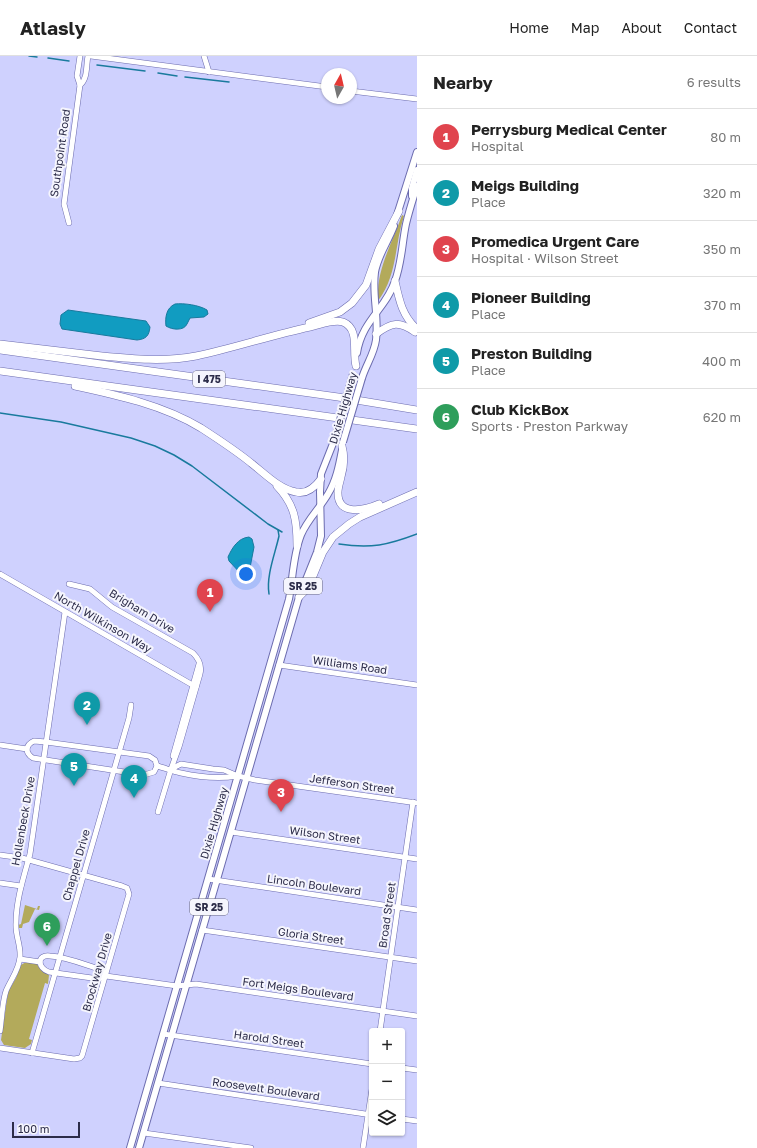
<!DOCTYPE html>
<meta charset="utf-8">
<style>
:root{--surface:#fff;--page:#f2f2f2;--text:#222;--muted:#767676;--line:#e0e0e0;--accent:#d93025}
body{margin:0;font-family:"Golos Text",sans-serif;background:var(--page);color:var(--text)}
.controls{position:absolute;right:12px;bottom:12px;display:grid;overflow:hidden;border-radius:4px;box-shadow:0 1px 3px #0004}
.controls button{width:36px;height:36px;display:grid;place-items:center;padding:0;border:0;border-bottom:1px solid var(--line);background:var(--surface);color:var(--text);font:20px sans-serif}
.compass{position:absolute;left:321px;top:12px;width:36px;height:36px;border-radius:50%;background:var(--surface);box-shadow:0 1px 3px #0004;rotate:8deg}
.scale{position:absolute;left:12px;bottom:10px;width:68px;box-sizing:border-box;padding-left:4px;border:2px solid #2c2c49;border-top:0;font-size:11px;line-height:14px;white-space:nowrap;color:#2c2c49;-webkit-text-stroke:3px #f5f5fd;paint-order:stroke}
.you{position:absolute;left:246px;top:518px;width:14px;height:14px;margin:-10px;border:3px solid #fff;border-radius:50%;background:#1a73e8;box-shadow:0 0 0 6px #1a73e833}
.badge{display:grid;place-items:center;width:26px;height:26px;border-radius:50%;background:var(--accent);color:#fff;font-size:13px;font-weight:700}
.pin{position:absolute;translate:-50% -33px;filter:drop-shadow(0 1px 2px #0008)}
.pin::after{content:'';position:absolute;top:21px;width:14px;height:12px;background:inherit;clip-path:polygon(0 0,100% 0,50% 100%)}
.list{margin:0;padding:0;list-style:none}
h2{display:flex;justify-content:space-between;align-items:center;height:52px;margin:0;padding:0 16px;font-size:17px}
h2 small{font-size:13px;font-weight:400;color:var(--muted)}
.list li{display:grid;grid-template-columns:26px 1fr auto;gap:12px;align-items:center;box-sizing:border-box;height:56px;padding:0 16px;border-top:1px solid var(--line)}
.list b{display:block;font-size:15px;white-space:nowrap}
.list p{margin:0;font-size:13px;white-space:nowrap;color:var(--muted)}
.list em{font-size:13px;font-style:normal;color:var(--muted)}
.icon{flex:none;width:22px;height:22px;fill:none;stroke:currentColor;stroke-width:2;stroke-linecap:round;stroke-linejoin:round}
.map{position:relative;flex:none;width:417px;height:1092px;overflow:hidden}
header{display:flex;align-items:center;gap:24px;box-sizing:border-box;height:56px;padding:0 20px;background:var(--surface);border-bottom:1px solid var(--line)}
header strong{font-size:19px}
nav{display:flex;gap:22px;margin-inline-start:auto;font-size:14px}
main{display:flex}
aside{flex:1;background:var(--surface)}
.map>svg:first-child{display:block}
.green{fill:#b3aa5b}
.water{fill:#119cc1;stroke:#197a9d}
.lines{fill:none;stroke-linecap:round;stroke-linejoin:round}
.stream{stroke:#197a9d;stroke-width:1.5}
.minor-casing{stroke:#6c6caf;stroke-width:6}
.major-casing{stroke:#6c6caf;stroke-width:8}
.highway-casing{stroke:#6c6caf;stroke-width:8}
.minor{stroke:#fff;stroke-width:5}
.major{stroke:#fff;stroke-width:6}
.highway{stroke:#fff;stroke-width:7}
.major-bridge-casing{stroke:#6c6caf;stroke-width:8;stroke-linecap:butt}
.major-bridge{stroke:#fff;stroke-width:6}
.labels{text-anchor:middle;stroke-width:4;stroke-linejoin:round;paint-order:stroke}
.shield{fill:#f5f5fd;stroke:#68687f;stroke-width:1}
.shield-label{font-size:10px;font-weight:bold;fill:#2c2c49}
.street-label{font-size:11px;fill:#2c2c49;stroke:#f5f5fd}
</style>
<header>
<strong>Atlasly</strong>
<nav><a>Home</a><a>Map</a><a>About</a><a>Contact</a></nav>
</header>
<main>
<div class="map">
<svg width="417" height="1092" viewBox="0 0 417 1092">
<rect width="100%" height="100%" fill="#cfd1fe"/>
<g class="green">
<path d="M 402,159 L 404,160 C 394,190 398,218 378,245 C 376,213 392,188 402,159 Z"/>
<polygon points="25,849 37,853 38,850 40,850 39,854 35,853 29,866 23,868 22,872 19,872 18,869 21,868"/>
<polygon points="26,906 37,908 41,914 49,919 48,928 45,927 29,983 32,984 31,988 25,992 4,989 1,984 8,936 16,922 21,909"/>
</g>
<g class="water">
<path d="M 175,248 C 184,247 199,249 207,254 L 208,258 L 204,261 L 190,262 C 189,264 188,266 187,268 C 184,275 172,274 166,270 C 165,262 166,252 175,248 Z"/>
<path d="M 68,254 L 146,265 L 150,271 C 149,280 146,283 137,284 L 62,273 L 60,268 L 61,259 Z"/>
<path d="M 249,481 L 252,483 L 254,491 L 249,517 L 246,520 L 243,520 L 229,505 L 228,501 C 232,492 238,482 249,481 Z"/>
</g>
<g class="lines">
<g class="stream">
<polyline points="29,0 37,1"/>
<polyline points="48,2 69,5"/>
<polyline points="97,9 145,15"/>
<polyline points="158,17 177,20"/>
<polyline points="185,21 229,26"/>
<polyline points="0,357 61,366 131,382 155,390 174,399 192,410 268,468 282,476"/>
<path d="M 339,488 C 371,493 388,489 417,478"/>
<path d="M 269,538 C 266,520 275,498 279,480 L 278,474"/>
</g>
<g class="minor-casing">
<g id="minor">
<polyline points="91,0 327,31"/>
<polyline points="204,0 209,16"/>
<path d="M 80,29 C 88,23 86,9 88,0"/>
<polyline points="351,35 417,43"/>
<polyline points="69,167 64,148 80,29 77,20 80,0"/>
<polyline points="0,518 196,631"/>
<path d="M 69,528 L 90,533 L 112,551 L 193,597 C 199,603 202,610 200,618 L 179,691 L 171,713 L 158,756"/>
<polyline points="279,609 417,629"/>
<path d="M 34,685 L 46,686 L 149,700 L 155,704 L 157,710 L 154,716 L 144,719 L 33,702 C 25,697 25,689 34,685 Z"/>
<polyline points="0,689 27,693"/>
<polyline points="173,700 199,608"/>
<path d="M 157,710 C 165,712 172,715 181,717 C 199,721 219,723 237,720"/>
<polyline points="171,713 181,708 213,713 224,714 238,720 255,724 417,747"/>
<polyline points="231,776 417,803"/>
<polyline points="0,799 22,802 122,830 127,832 129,838 82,1000 80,1002 74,1003 0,992"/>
<polyline points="208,823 417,854"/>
<polyline points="0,827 21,830"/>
<polyline points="202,874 417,905"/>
<polyline points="20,903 40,906"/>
<path d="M 106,920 L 102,914 C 85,909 68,901 50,900 C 37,898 37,912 49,916 L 99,923 L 106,920 L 177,930 L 196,928 L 417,960"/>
<path d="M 0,975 C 2,962 2,947 6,935 C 11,923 19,914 20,901 C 21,889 15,879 16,867 C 16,844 24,820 30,798 L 65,556"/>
<polyline points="380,975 413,746"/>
<polyline points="163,978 372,1008"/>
<polyline points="32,997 129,662 131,649"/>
<polyline points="402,1012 417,1014"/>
<polyline points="158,1027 372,1059"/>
<polyline points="402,1063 417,1065"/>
<polyline points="144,1077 251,1092"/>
<polyline points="363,1092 372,1033"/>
</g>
</g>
<g class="major-casing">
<g id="major">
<polyline points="412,140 412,132 417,114"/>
<polyline points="397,159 417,96"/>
<path d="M 357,297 C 362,264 386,253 395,225 C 402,206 402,187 406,168 C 409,155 413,143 417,130"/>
<path d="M 362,322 C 366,309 374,298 376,284 C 379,261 372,239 375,216 C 378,199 388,186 394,170"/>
<path d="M 130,1092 L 289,543 C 293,522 293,499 301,479 C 307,464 320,452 328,438 C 336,425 339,410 342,394"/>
<polyline points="139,1092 299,541 317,496 321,480 320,436 321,418 334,385"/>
</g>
</g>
<g class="highway-casing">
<g id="highway">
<path d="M 395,225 C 399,243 402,260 417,273"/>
<polyline points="309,267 340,256 352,247 366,229 379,193 399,155"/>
<path d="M 376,278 C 392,266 399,265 415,276"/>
<path d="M 0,288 C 34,292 68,296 102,300 C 133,303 165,306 196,300 C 234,292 272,279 310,271 C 320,269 333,263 343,266 C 360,273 352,295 356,310"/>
<polyline points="0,294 338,341 417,354"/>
<polyline points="0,315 417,373"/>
<path d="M 75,330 C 117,339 163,349 201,372 C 218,383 235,394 251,407 C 264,417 279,433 296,436 C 307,439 315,431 321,423"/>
<path d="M 342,390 C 345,401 344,411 341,421 C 340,426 338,431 338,436 C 337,461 365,454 379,448"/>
<path d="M 277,430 C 295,449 297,465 297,490"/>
<polyline points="299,541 308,532 323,496 333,481 349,468 360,461 417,436"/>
</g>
</g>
<use href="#minor" class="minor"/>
<use href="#major" class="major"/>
<use href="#highway" class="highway"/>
<g class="major-bridge-casing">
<g id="major-bridge">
<polyline points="334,385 353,318"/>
<polyline points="343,386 362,322"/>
</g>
</g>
<use href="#major-bridge" class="major-bridge"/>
</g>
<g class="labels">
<g class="shield">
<rect x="193" y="315" width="32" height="16" rx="3"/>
<rect x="284" y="522" width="38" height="16" rx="3"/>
<rect x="190" y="843" width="38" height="16" rx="3"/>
</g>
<g class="shield-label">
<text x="209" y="327">I 475</text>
<text x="303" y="534">SR 25</text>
<text x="209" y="855">SR 25</text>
</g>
<g class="street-label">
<text transform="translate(60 97) rotate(-82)" y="4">Southpoint Road</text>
<text transform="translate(343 352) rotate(-74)" y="4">Dixie Highway</text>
<text transform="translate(142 555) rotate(31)" y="4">Brigham Drive</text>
<text transform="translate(103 566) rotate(30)" y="4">North Wilkinson Way</text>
<text transform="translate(350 609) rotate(8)" y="4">Williams Road</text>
<text transform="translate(352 728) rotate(8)" y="4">Jefferson Street</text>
<text transform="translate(23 765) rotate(-80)" y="4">Hollenbeck Drive</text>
<text transform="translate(214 767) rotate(-74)" y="4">Dixie Highway</text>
<text transform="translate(325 779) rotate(8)" y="4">Wilson Street</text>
<text transform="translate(76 809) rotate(-74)" y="4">Chappel Drive</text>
<text transform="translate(314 829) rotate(8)" y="4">Lincoln Boulevard</text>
<text transform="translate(387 859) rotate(-82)" y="4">Broad Street</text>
<text transform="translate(311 880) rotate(8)" y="4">Gloria Street</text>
<text transform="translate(97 916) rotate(-74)" y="4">Brockway Drive</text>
<text transform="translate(298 933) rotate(8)" y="4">Fort Meigs Boulevard</text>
<text transform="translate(269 983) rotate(8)" y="4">Harold Street</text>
<text transform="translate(266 1033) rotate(8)" y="4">Roosevelt Boulevard</text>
</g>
</g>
</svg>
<div class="controls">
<button>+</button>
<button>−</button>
<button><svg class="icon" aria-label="layers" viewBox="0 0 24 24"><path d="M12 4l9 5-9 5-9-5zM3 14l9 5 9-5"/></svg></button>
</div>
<svg class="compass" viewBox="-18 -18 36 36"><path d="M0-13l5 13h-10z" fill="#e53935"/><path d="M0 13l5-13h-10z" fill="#767676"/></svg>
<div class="scale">100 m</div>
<div class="you"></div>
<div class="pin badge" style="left:210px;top:556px;background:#e0444e">1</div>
<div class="pin badge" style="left:87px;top:669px;background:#0f9aa8">2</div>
<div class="pin badge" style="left:281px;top:756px;background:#e0444e">3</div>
<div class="pin badge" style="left:134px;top:742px;background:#0f9aa8">4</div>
<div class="pin badge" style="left:74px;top:730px;background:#0f9aa8">5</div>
<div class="pin badge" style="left:47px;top:890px;background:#2e9e5b">6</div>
</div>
<aside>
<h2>Nearby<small>6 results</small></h2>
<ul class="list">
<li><span class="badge" style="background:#e0444e">1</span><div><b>Perrysburg Medical Center</b><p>Hospital</p></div><em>80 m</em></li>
<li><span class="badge" style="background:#0f9aa8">2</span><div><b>Meigs Building</b><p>Place</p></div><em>320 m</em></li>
<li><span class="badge" style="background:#e0444e">3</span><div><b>Promedica Urgent Care</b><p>Hospital · Wilson Street</p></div><em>350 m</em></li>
<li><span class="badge" style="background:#0f9aa8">4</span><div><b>Pioneer Building</b><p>Place</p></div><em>370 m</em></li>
<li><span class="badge" style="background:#0f9aa8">5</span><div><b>Preston Building</b><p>Place</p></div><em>400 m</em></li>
<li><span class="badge" style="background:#2e9e5b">6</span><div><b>Club KickBox</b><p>Sports · Preston Parkway</p></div><em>620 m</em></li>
</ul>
</aside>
</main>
